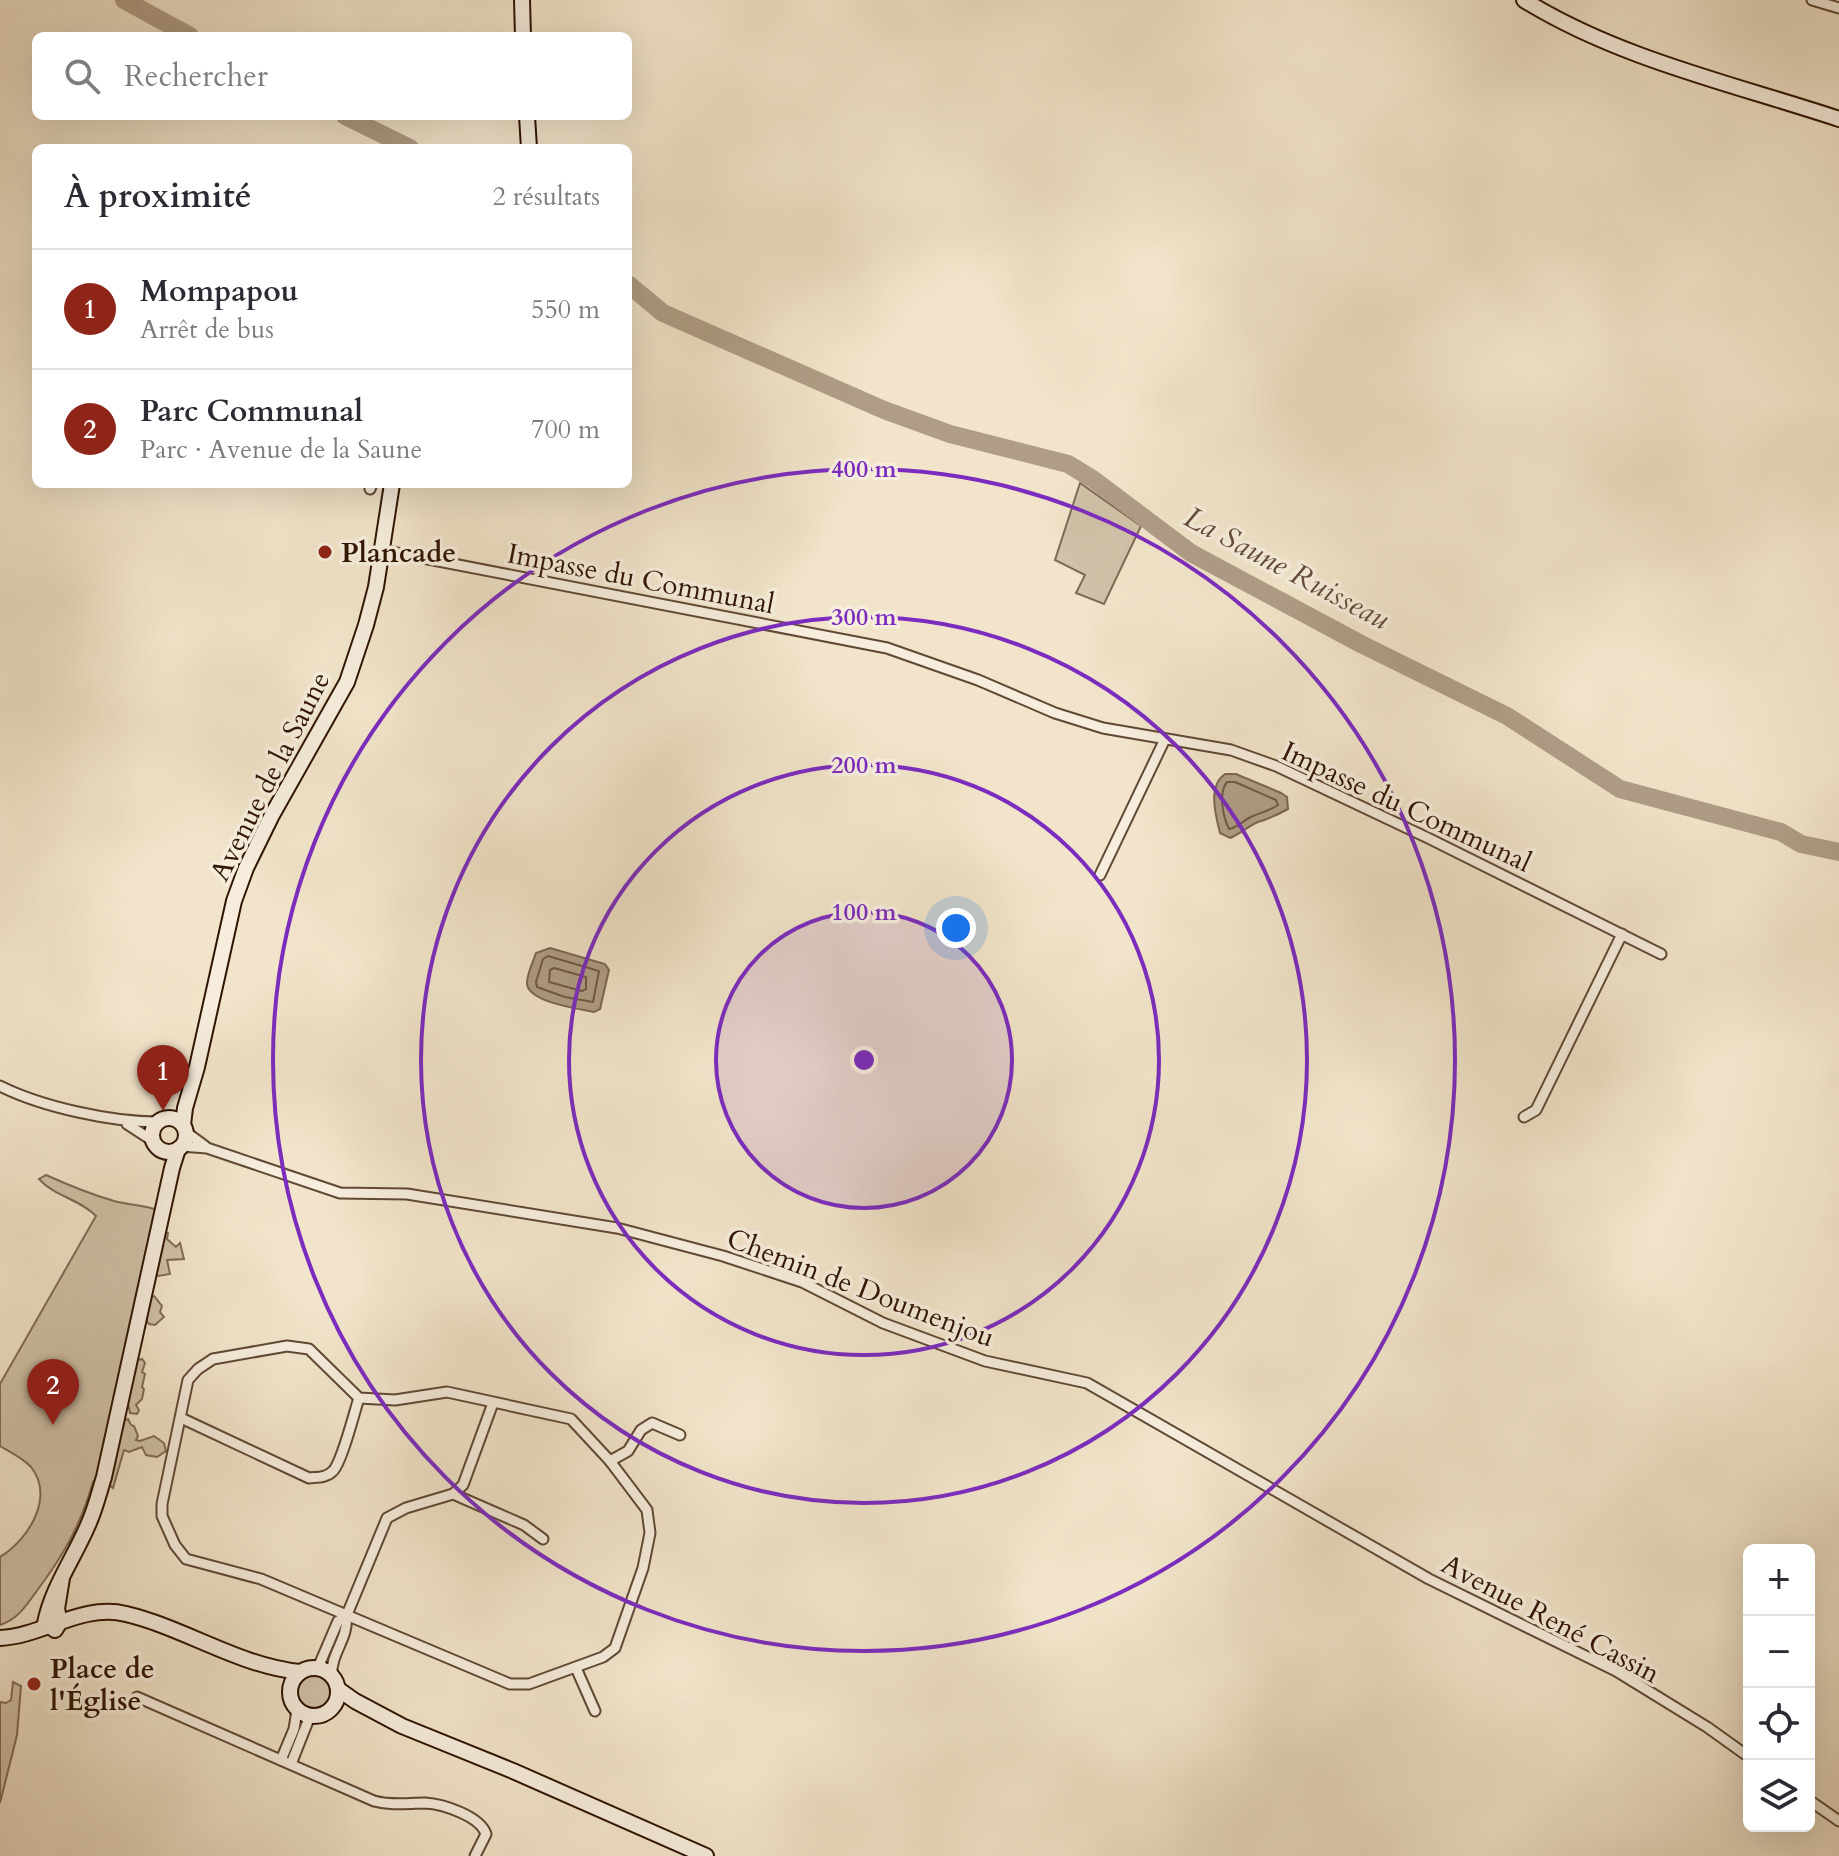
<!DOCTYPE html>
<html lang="fr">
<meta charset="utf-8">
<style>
:root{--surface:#fff;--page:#f7f7f7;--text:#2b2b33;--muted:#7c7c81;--line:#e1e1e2;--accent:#8f2418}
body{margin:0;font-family:Cardo,serif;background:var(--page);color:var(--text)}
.controls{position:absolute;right:24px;bottom:24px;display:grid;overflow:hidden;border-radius:12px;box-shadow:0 8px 32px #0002}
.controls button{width:72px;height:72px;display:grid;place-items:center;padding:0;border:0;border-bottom:2px solid var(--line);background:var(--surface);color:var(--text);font:40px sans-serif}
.you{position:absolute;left:956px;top:928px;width:28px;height:28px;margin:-20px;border:6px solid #fff;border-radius:50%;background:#1a73e8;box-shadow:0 0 0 12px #1a73e833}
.badge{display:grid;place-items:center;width:52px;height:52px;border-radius:50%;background:var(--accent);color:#fff;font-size:26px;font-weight:700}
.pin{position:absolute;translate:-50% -66px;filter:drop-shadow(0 2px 4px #0008)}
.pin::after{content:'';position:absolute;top:42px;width:28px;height:24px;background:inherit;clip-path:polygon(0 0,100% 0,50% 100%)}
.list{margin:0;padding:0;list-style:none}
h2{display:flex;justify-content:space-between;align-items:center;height:104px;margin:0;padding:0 32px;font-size:34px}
h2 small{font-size:26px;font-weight:400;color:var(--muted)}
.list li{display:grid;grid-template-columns:52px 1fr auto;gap:24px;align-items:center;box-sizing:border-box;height:120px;padding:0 32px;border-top:2px solid var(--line)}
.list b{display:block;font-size:30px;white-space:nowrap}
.list p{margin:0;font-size:26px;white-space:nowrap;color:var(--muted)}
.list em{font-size:26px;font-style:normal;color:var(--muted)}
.icon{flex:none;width:44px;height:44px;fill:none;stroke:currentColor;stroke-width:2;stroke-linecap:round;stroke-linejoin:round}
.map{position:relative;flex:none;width:1839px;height:1856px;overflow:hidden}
.search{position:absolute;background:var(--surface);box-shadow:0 8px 32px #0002;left:32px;top:32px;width:600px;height:88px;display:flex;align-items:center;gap:20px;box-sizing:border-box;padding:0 28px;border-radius:12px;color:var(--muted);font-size:30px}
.panel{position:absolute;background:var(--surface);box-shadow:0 8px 32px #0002;left:32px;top:144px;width:600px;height:344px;border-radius:12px}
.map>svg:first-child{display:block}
.green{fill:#d0c1a8;stroke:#806a55;stroke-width:2}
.water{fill:#af9d86;stroke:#7c6651;stroke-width:2}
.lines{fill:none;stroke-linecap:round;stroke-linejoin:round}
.shore{stroke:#705844;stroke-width:2}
.river{stroke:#af9d86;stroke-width:18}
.street-casing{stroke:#604834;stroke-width:13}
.secondary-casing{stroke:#301402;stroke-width:18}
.street{stroke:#f6eddd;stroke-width:9}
.secondary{stroke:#f6eddd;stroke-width:14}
.ring{fill:none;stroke:#7b2cbf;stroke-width:4}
.poi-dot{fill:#8f2418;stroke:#f6eddd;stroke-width:3}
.labels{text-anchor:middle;stroke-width:7;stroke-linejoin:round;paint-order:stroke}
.poi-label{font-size:28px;font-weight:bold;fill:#301402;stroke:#f6eddd;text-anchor:start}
.street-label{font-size:28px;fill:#301402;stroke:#f6eddd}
.water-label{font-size:30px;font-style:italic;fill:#634b37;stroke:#f6eddd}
.centre{fill:#7b2cbf;stroke:#f6eddd;stroke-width:4}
.ring-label{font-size:24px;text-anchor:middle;font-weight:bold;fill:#7b2cbf;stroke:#f6eddd;stroke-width:7;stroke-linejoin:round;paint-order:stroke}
</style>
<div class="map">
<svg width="1839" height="1856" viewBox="0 0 1839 1856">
<rect width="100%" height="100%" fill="#f1e4ca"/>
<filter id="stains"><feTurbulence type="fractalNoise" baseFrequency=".0025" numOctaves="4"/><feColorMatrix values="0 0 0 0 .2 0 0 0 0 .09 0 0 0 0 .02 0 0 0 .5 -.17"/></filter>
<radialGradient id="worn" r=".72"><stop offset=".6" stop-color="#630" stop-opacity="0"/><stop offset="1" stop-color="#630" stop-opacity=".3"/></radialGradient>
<g class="green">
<polygon points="1080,483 1141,526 1104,604 1076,593 1085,575 1055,560"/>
<path d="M 46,1175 C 68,1185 90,1194 114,1201 C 129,1205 144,1205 158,1210 L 156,1227 L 168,1233 L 167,1239 L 176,1247 L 180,1243 L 184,1259 L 167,1260 L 170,1274 L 158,1276 L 153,1271 L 148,1297 L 154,1296 L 162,1306 L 160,1312 L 164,1317 L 155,1325 L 149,1324 L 145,1318 L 134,1330 L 125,1350 L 129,1357 L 125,1366 L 120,1370 L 118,1378 L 130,1378 L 136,1369 L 134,1361 L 142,1359 L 145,1363 L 142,1372 L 145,1374 L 142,1387 L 144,1389 L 142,1399 L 136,1405 L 139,1410 L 137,1414 L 130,1413 L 125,1390 L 122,1421 L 128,1419 L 131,1425 L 134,1426 L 138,1436 L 136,1440 L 140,1441 L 154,1436 L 164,1443 L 166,1451 L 157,1457 L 146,1455 L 142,1447 L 129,1452 L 124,1450 L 113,1488 L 98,1476 L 93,1482 C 80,1527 63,1556 36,1592 C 25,1607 18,1619 0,1625 L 0,1557 C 28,1540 55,1498 31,1467 C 23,1458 10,1452 0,1446 L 0,1384 L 96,1216 C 80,1199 55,1197 39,1179 Z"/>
<circle cx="314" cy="1693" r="18"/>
<polygon points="13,1682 21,1686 17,1735 0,1803 0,1702 6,1703 11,1700"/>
</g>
<g class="water">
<path d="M 1225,774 L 1236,774 L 1281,793 L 1287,797 L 1288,809 C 1277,815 1269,819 1258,822 C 1250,825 1240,834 1230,838 L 1220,833 C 1216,816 1207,786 1225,774 Z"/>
<path d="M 550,948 L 605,964 L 609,970 L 600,1009 L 594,1012 C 579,1009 527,1002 527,983 C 527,974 533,962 536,953 Z"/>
</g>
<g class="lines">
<g class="shore">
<path d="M 1227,782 L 1235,782 L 1276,800 L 1278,805 C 1269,811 1262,812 1253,816 C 1243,820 1239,827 1229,829 C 1223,817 1218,793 1227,782 Z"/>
<polygon points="548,956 599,971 593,1002 565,997 537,987 536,982 543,959"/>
<polygon points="554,968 586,977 586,989 582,991 549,982 550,970"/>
</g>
<g class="river">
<polyline points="124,0 190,36"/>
<polyline points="345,116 410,148"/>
<polyline points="628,284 663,313 884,410 950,434 1068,464 1094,480 1191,553 1361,644 1507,716 1620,789 1781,832 1801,844 1839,852"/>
</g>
<g class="street-casing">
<g id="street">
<polyline points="1812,0 1839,8"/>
<polyline points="370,489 372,484"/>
<polyline points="381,550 887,648 978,680 1055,713 1103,728 1231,750 1276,766 1428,838 1661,954"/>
<polyline points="1100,875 1165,739"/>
<path d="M 0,1086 C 42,1107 111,1122 158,1122"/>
<polyline points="1524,1117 1536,1110 1622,934"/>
<polyline points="127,1124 153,1141"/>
<polyline points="186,1132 205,1146"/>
<polyline points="181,1146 207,1148 340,1193 407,1194 617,1228 723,1256 802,1282 883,1323 985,1361 1087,1383 1429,1579 1616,1671 1707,1727 1749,1757"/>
<polygon points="287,1346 309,1349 359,1398 395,1400 447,1392 571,1419 610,1461 647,1510 650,1533 643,1568 615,1648 603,1657 529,1684 510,1684 261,1579 186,1559 175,1545 162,1516 162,1504 188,1380 198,1369 213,1359"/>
<path d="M 181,1418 L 309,1478 C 318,1477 326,1478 333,1471 C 342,1462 354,1413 359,1398"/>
<polyline points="610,1461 628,1451 641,1430 652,1423 680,1435"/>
<polyline points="453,1494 524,1525 543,1539"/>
<polyline points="315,1668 320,1663 338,1621 346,1617"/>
<polyline points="576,1668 595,1711"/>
<path d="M 332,1676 C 330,1654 349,1638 346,1617 L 387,1518 L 406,1508 L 453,1494 L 463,1485 L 493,1403"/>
<path d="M 137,1697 L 374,1801 C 392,1806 408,1803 425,1803 C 443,1804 480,1816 486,1834 L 475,1856"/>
<polyline points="281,1760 294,1729 297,1710"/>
<polyline points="291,1764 308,1721 312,1716"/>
<polyline points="1809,1800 1839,1821"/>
</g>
</g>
<g class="secondary-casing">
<g id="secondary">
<polyline points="522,0 523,36"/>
<path d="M 1524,0 C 1619,59 1734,84 1839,119"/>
<polyline points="527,116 529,148"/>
<circle cx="169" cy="1135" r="17"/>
<polyline points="183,1125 185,1108 197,1067 234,901 246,868 272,815 347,682 366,625 376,587 392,484"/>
<path d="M 62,1578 L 57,1609 L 60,1622 L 55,1630 L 45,1623 C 52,1588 74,1558 88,1525 C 95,1510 99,1493 104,1477 L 172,1168 L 178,1149"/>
<path d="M 0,1638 C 43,1636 82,1603 126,1614 C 185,1628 239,1666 300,1672"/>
<circle cx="314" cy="1692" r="24"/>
<polyline points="338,1689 355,1701 402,1726 513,1771 706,1856"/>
</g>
</g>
<use href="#street" class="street"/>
<use href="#secondary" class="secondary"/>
</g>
<circle cx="864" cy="1060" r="148" fill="#7b2cbf" fill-opacity=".12"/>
<g class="ring">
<circle cx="864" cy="1060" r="148"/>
<circle cx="864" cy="1060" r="295"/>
<circle cx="864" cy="1060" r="443"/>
<circle cx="864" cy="1060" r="591"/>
</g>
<g class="poi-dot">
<circle cx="325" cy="552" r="8"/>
<circle cx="34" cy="1684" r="8"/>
</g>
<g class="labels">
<g class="poi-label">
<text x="341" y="562">Plancade</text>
<text x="50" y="1678">Place de<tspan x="50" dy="32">l'Église</tspan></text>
</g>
<g class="street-label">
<text transform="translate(641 578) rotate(11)" y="10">Impasse du Communal</text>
<text transform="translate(269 776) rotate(-63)" y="10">Avenue de la Saune</text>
<text transform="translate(1407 806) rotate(25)" y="10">Impasse du Communal</text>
<text transform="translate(861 1287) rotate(21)" y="10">Chemin de Doumenjou</text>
<text transform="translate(1551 1618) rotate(28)" y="10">Avenue René Cassin</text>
</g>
<g class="water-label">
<text transform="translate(1287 568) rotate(28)" y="10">La Saune Ruisseau</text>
</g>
</g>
<circle cx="864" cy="1060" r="12" class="centre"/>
<g class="ring-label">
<text x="864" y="477">400 m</text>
<text x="864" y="625">300 m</text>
<text x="864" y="773">200 m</text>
<text x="864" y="920">100 m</text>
</g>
<rect width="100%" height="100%" filter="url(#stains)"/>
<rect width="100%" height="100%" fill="url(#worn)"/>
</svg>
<div class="controls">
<button>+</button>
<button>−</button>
<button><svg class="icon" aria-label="locate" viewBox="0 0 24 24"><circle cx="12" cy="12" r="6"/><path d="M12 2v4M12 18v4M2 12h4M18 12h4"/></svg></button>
<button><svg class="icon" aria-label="layers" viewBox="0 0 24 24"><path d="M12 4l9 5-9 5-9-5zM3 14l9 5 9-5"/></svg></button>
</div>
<div class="you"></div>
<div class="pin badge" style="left:163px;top:1111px">1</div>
<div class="pin badge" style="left:53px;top:1425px">2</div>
<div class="search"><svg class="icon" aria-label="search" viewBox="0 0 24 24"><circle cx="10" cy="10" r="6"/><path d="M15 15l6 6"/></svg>Rechercher</div>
<section class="panel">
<h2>À proximité<small>2 résultats</small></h2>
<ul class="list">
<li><span class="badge">1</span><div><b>Mompapou</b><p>Arrêt de bus</p></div><em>550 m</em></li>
<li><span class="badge">2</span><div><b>Parc Communal</b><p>Parc · Avenue de la Saune</p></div><em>700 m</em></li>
</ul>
</section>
</div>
